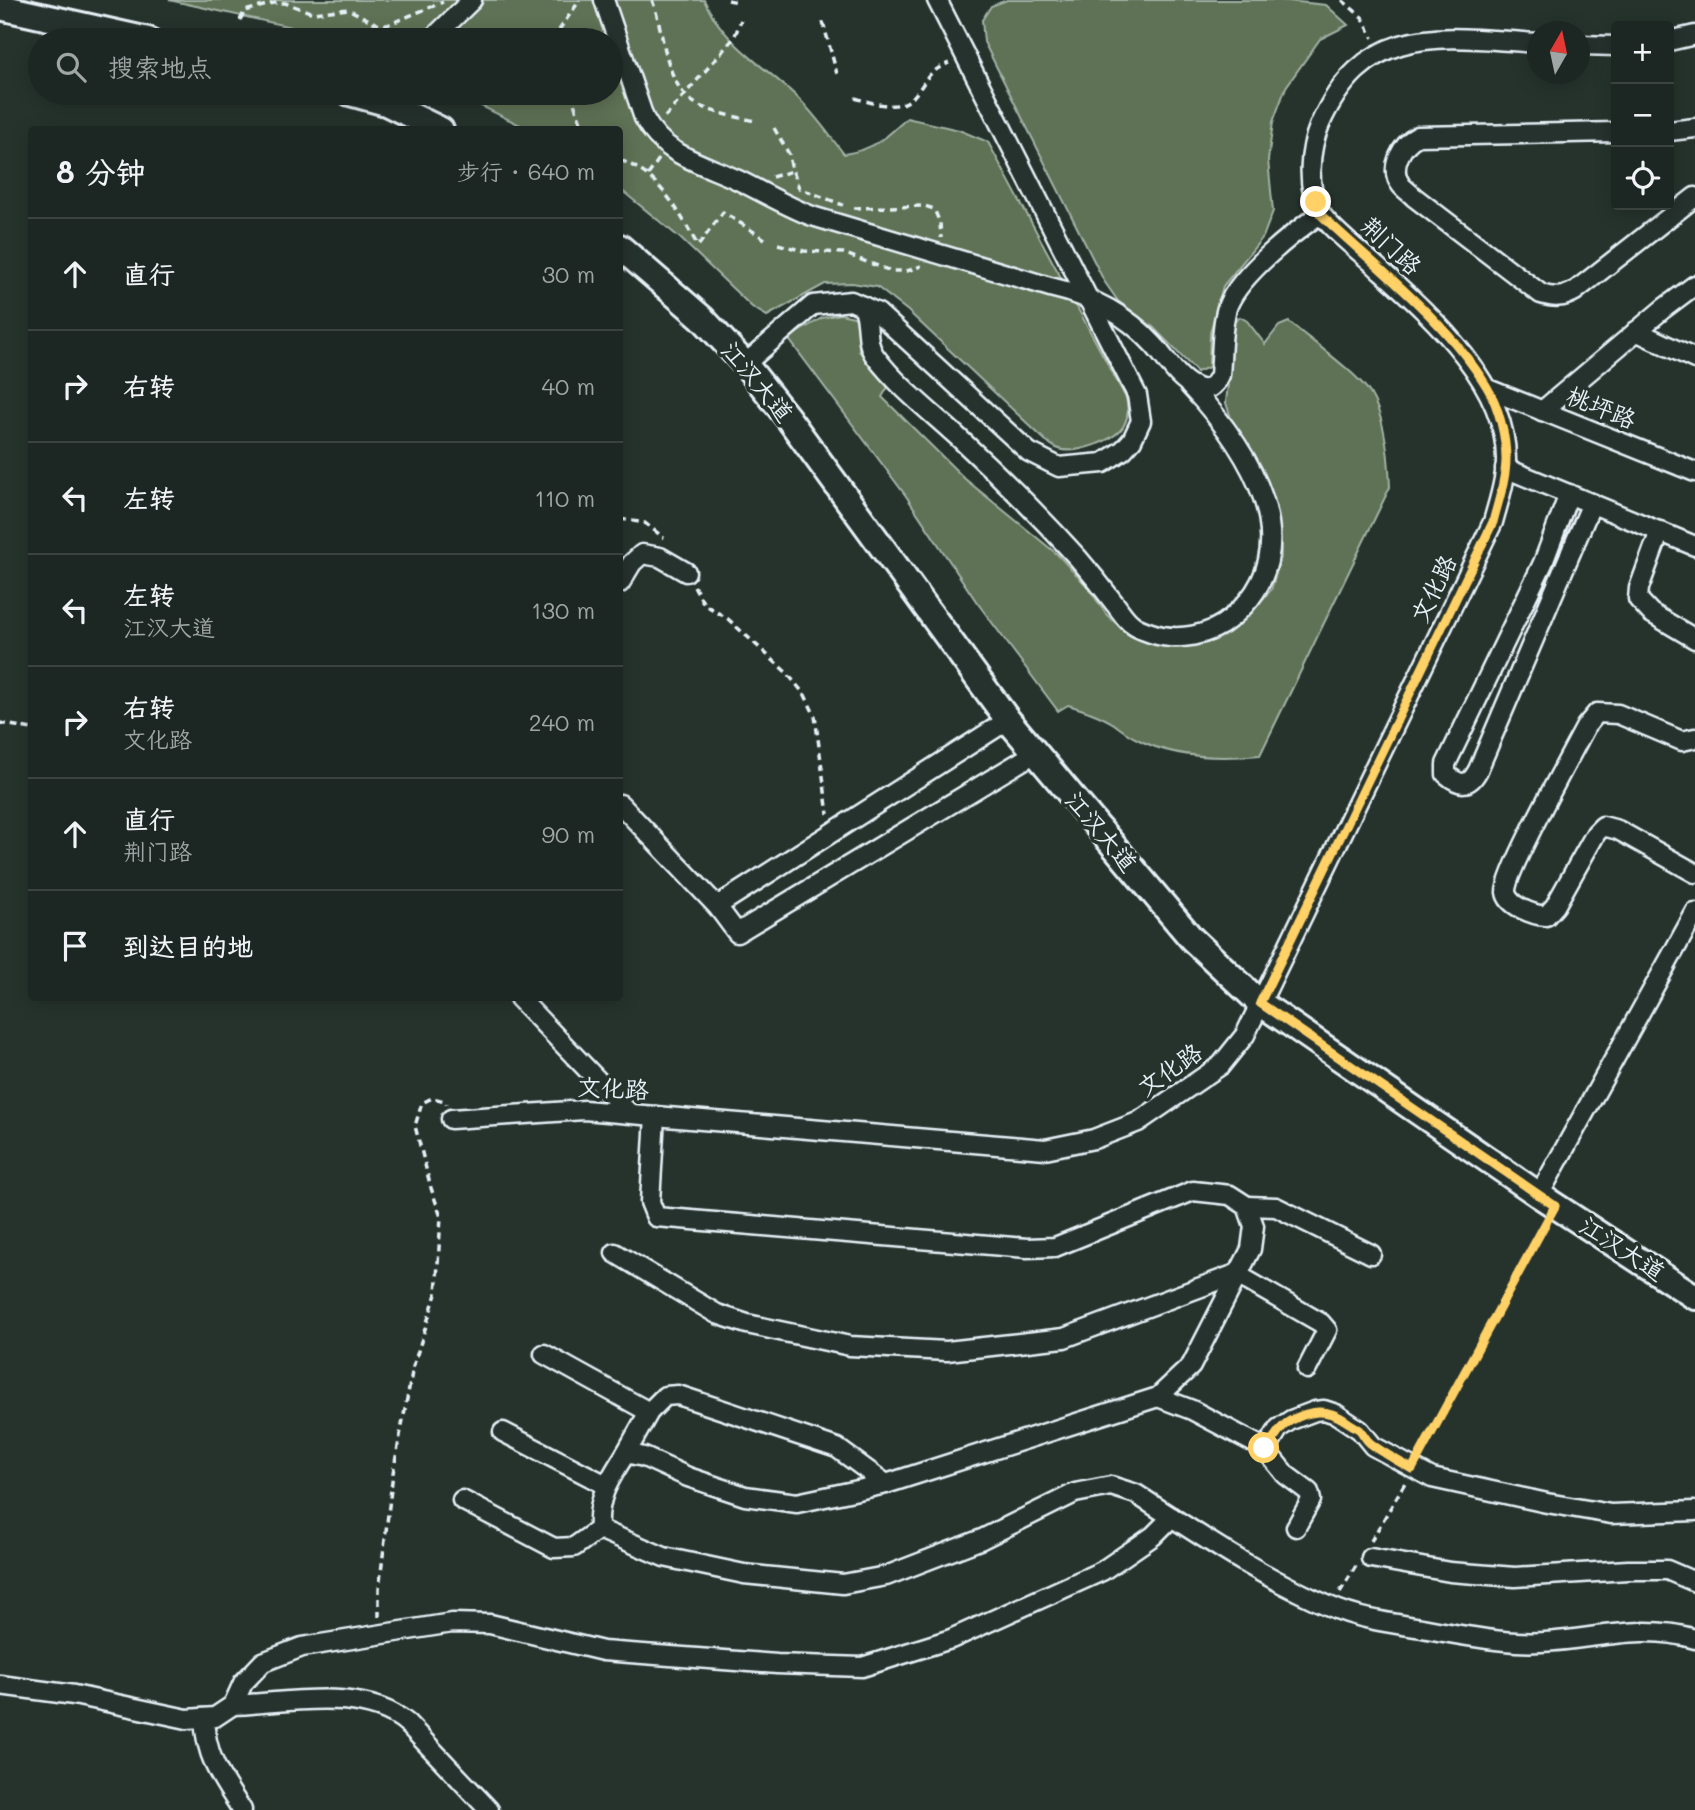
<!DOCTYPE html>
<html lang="zh">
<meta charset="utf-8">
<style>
:root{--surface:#1c2622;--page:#29322f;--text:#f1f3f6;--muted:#a0a5a5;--line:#3a4340}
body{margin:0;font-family:Mali,"LXGW WenKai TC",sans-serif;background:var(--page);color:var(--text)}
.controls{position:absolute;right:21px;top:21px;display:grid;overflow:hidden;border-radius:7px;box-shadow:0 4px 18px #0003}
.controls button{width:63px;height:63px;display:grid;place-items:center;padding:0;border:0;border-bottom:2px solid var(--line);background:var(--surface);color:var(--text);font:35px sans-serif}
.compass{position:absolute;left:1527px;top:21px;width:63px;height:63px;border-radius:50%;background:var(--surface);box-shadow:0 4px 18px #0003;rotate:9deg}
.stop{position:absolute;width:21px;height:21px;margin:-16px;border:5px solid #ffd166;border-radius:50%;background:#fff}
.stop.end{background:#ffd166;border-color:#fff;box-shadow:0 2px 7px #0008}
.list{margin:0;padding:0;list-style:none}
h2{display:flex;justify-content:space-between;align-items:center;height:91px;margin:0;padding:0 28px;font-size:30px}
h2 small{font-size:23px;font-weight:400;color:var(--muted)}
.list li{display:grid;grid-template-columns:46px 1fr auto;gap:21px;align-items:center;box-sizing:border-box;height:112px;padding:0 28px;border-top:2px solid var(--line)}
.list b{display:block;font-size:26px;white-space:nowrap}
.list p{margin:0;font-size:23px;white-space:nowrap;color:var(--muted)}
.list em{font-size:23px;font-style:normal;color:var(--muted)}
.icon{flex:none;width:38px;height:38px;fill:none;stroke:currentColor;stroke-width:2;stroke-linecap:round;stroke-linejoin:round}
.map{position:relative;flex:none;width:1695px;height:1810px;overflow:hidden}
.search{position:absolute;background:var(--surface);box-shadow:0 4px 18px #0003;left:28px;top:28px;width:595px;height:77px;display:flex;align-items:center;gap:18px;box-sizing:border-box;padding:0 24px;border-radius:38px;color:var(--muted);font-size:26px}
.panel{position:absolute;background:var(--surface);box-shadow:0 4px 18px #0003;left:28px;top:126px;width:595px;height:875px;border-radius:7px}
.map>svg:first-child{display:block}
.green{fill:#5e7255;stroke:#a3b2a6;stroke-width:2}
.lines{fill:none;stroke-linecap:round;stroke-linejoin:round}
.minor-casing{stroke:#e8f1f8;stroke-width:23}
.secondary-casing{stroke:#e8f1f8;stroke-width:30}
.path{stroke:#e8f1f8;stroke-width:3.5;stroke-dasharray:7 5;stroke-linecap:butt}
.minor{stroke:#26332d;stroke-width:18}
.secondary{stroke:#26332d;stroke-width:24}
.route{stroke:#ffd166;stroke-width:9}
.labels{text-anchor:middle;stroke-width:7;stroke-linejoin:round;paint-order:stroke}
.street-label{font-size:24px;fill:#e8f1f8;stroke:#26332d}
</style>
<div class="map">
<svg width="1695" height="1810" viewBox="0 0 1695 1810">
<rect width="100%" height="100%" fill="#26332d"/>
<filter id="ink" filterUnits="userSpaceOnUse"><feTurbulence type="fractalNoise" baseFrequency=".0143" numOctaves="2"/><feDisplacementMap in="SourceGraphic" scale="14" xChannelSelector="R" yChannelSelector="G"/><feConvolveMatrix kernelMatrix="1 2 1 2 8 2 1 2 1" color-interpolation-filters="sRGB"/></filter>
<g filter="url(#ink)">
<g class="green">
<path d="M 169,0 L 704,0 C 724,44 762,64 796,96 C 814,113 829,135 844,154 C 873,150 886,138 907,118 L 959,130 L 988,142 L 1126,398 C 1128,408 1129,416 1124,425 C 1117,440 1075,455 1059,449 C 1054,448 1049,443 1045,440 L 908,311 L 877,287 L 852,283 L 825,284 L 767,316 L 752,307 L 680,238 L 620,189 L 620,130 L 528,129 L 455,93 L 611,93 L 611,40 L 329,40 L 291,27 Z"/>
<polygon points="1007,0 1279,0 1326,5 1348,25 1320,39 1286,87 1273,122 1268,160 1273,211 1263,237 1223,286 1210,333 1209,367 1197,372 1153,327 1118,301 1104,281 984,42 982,20 991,6"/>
<path d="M 840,314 L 854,317 L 858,322 L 859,351 L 889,385 L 882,397 L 965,479 L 1057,554 L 1088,587 L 1106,614 L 1129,635 L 1150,642 L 1173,646 L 1196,645 L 1213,641 L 1243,621 L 1271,590 L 1281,557 L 1279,524 L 1272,498 L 1256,457 L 1231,418 L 1226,403 L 1234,322 L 1240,317 L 1247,321 L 1265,344 L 1279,326 L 1289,322 C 1310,340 1356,372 1370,393 C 1385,417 1389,459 1390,487 L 1260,755 C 1220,759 1173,758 1137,739 C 1128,735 1121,729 1114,724 C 1100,715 1084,710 1068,705 L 1058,711 L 976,601 L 906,496 L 788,338 L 822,318 Z"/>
</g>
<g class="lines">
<g class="minor-casing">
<g id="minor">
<path d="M 604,0 L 644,118 C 664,156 702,163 738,180 C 763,192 786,206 812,216 L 1050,287 C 1090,296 1125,313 1153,344 C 1166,358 1177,379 1195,387 C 1207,393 1215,386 1220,375 C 1222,355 1221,323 1228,305 C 1241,274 1293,233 1320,214"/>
<polyline points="431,40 472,0"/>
<polyline points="1669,41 1695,35"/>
<polyline points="1580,45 1616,46"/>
<polyline points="1669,131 1695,128"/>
<path d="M 1616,132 L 1418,136 C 1402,144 1388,168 1401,185 C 1404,189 1410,193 1414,197 L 1541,294 C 1554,298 1563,298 1575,291 L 1695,197"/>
<path d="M 863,306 C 871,323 864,341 875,356 C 898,387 931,412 959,438 C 1000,476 1040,516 1078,558 C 1091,573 1103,588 1115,604 C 1120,610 1125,619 1132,624 C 1136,628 1145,631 1151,633 C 1177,642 1210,636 1231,618 C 1315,548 1247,447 1189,385"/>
<polyline points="1636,331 1695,359"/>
<polyline points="745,364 813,305 851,301 878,313 1029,452 1059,467 1103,463 1123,450 1132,440 1141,421 1137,395 937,0"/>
<polyline points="1488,389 1695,472"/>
<polyline points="1542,411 1663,309 1695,285"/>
<polyline points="1505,468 1695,546"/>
<path d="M 1569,494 L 1543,563 L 1446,764 L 1446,774 C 1460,786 1469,787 1478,770 L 1592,503"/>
<polyline points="1660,531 1639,588 1638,599 1651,613 1695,639"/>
<polyline points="620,583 632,563 642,554 660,557 686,572"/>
<path d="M 1695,738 L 1682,741 L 1618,714 L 1597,713 L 1586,726 C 1573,751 1505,873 1506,892 C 1508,906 1533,915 1546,916 L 1555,906 L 1596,833 L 1603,826 L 1618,830 L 1695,873"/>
<polyline points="620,804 717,906 737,933 1035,753"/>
<polyline points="717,906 1008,720"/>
<polyline points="519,998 629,1113"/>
<path d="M 655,1116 L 650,1202 L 656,1217 L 1027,1248 L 1055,1247 L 1193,1191 L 1230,1195 L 1247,1206 L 1254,1226 L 1251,1249 L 1191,1366 L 1158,1397 L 886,1484 L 797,1503 L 745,1496 L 688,1477 L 644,1457 L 626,1453 C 609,1480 597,1497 599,1529 L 664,1557 L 744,1574 L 843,1584 L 886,1576 L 982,1539 L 1075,1493 L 1111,1486 L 1136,1494 C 1198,1534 1261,1577 1329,1606 C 1358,1619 1390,1623 1422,1628 C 1453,1634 1485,1640 1516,1642 C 1577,1646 1635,1620 1695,1639"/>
<path d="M 451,1119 L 584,1110 L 1045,1149 L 1094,1139 L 1138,1122 L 1221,1065 L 1245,1035 L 1493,522 C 1498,503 1506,481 1506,460 C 1507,382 1430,315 1377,267 C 1364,255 1327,226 1320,212 C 1306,187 1309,150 1320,124 C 1367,20 1442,37 1538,43"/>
<polyline points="1539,1195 1695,913"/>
<polyline points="1247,1206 1276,1207 1371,1254"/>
<polyline points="615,1253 717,1314 747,1324 850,1346 947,1351 1064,1338 1236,1274 1321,1323 1327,1330 1307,1369"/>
<polyline points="544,1354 649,1412"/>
<polyline points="1158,1397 1192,1410 1264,1448 1268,1446 1279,1428 1291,1420 1315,1411 1324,1410 1336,1414 1360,1430 1373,1446 1432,1478 1547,1503 1611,1514 1695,1511"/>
<polyline points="503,1432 606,1485"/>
<polyline points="1264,1448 1286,1475 1309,1492 1311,1500 1296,1527"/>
<polyline points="626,1453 649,1412 665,1396 678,1395 837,1448 886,1484"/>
<polyline points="462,1500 554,1548 574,1547 599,1529"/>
<polyline points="1371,1558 1450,1572 1515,1577 1628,1570 1667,1570 1695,1582"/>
<polyline points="0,1685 74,1695 187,1719 215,1717 233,1705 243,1683 263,1662 302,1647 452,1623 490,1624 603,1651 777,1664 862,1667 951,1639 1102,1571 1153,1536 1172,1517"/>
<path d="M 233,1705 C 287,1703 363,1686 407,1723 L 489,1810"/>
<path d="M 204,1718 C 206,1758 221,1778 242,1810"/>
</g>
</g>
<g class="secondary-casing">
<g id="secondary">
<polyline points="0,7 148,40"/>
<polyline points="350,93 386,103 441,130"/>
<polyline points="620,247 702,318 745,364 788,418 1008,720 1192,939 1260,1003 1539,1195 1695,1297"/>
</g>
</g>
<g class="path">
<path d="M 652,0 C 666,35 663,90 702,107 C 718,114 738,117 755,121"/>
<polyline points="728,0 738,2"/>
<polyline points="1342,0 1362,17 1373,38"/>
<polyline points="240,20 245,11 274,3 285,3 313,13 348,9 377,24 387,25 443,2"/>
<polyline points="823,22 837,74"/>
<polyline points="552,40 580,0"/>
<polyline points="570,93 584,130"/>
<path d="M 855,98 C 872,103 900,112 913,97 C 929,79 923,75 949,63"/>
<polyline points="665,117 734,38 741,20"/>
<polyline points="774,128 789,154 791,166 799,188 843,205"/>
<path d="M 620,160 C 660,175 678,210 698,246 L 723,212 L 768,241"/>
<polyline points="648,175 659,159"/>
<polyline points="772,177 792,171"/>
<polyline points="854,208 925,206 934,209 940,223 941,238"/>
<polyline points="778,244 804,251 843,253 891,271 907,271 921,266"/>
<polyline points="620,519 645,523 664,538"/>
<polyline points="694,586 704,604 728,619 786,672 805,695 815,716 828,814"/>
<polyline points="0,723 32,729"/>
<polyline points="1421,1453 1546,1223"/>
<polyline points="1371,1541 1406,1481"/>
<polyline points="1340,1592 1356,1566"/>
<polyline points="379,1617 379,1589 393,1473 413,1367 436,1294 441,1217 431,1188 415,1126 422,1103 432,1098 445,1101 446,1104"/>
</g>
<use href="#minor" class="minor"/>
<use href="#secondary" class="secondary"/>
</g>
</g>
<g class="lines" filter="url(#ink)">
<path class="route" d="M 1264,1448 C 1275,1441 1277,1428 1290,1421 C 1310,1410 1327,1408 1346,1421 C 1350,1424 1356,1427 1360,1430 C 1364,1435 1365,1439 1370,1443 C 1383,1453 1398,1461 1412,1469 L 1555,1206 L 1260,1003 L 1493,522 C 1498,502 1506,480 1506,459 C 1506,437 1499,407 1487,387 C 1447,321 1376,267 1320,214 L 1316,202"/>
</g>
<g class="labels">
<g class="street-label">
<text transform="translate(1391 246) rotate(43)" y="8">荆门路</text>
<text transform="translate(757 382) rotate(50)" y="8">江汉大道</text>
<text transform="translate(1601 408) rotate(22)" y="8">桃坪路</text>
<text transform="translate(1434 589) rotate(-64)" y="8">文化路</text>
<text transform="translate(1101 832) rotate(50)" y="8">江汉大道</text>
<text transform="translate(1170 1070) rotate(-35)" y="8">文化路</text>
<text transform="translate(613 1089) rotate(3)" y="8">文化路</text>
<text transform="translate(1622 1249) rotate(33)" y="8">江汉大道</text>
</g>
</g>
</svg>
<div class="controls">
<button>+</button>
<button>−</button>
<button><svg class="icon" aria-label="locate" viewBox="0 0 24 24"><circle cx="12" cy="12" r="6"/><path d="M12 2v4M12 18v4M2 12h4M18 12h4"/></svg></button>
</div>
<svg class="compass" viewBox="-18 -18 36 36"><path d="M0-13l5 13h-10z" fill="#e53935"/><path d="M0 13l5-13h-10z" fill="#a0a5a5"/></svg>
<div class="stop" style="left:1264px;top:1448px"></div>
<div class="stop end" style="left:1316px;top:202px"></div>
<div class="search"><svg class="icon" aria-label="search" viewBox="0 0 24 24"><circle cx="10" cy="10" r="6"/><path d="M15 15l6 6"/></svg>搜索地点</div>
<section class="panel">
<h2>8 分钟<small>步行 · 640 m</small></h2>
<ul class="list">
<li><svg class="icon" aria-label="ahead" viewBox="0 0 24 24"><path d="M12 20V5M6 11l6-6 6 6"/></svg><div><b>直行</b></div><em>30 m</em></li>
<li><svg class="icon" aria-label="right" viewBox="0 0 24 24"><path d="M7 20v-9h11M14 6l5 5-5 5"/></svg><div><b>右转</b></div><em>40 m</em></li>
<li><svg class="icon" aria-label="left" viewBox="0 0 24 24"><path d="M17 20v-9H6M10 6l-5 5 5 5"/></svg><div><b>左转</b></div><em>110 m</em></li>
<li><svg class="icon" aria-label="left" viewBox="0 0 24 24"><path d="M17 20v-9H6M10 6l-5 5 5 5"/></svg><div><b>左转</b><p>江汉大道</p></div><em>130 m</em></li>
<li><svg class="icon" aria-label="right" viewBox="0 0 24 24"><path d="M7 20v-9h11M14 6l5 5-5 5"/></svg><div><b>右转</b><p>文化路</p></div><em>240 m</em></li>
<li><svg class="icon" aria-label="ahead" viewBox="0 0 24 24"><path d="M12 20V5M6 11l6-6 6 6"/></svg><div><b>直行</b><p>荆门路</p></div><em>90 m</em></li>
<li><svg class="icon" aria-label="arrive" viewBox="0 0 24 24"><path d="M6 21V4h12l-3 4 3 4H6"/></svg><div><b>到达目的地</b></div></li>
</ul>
</section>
</div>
